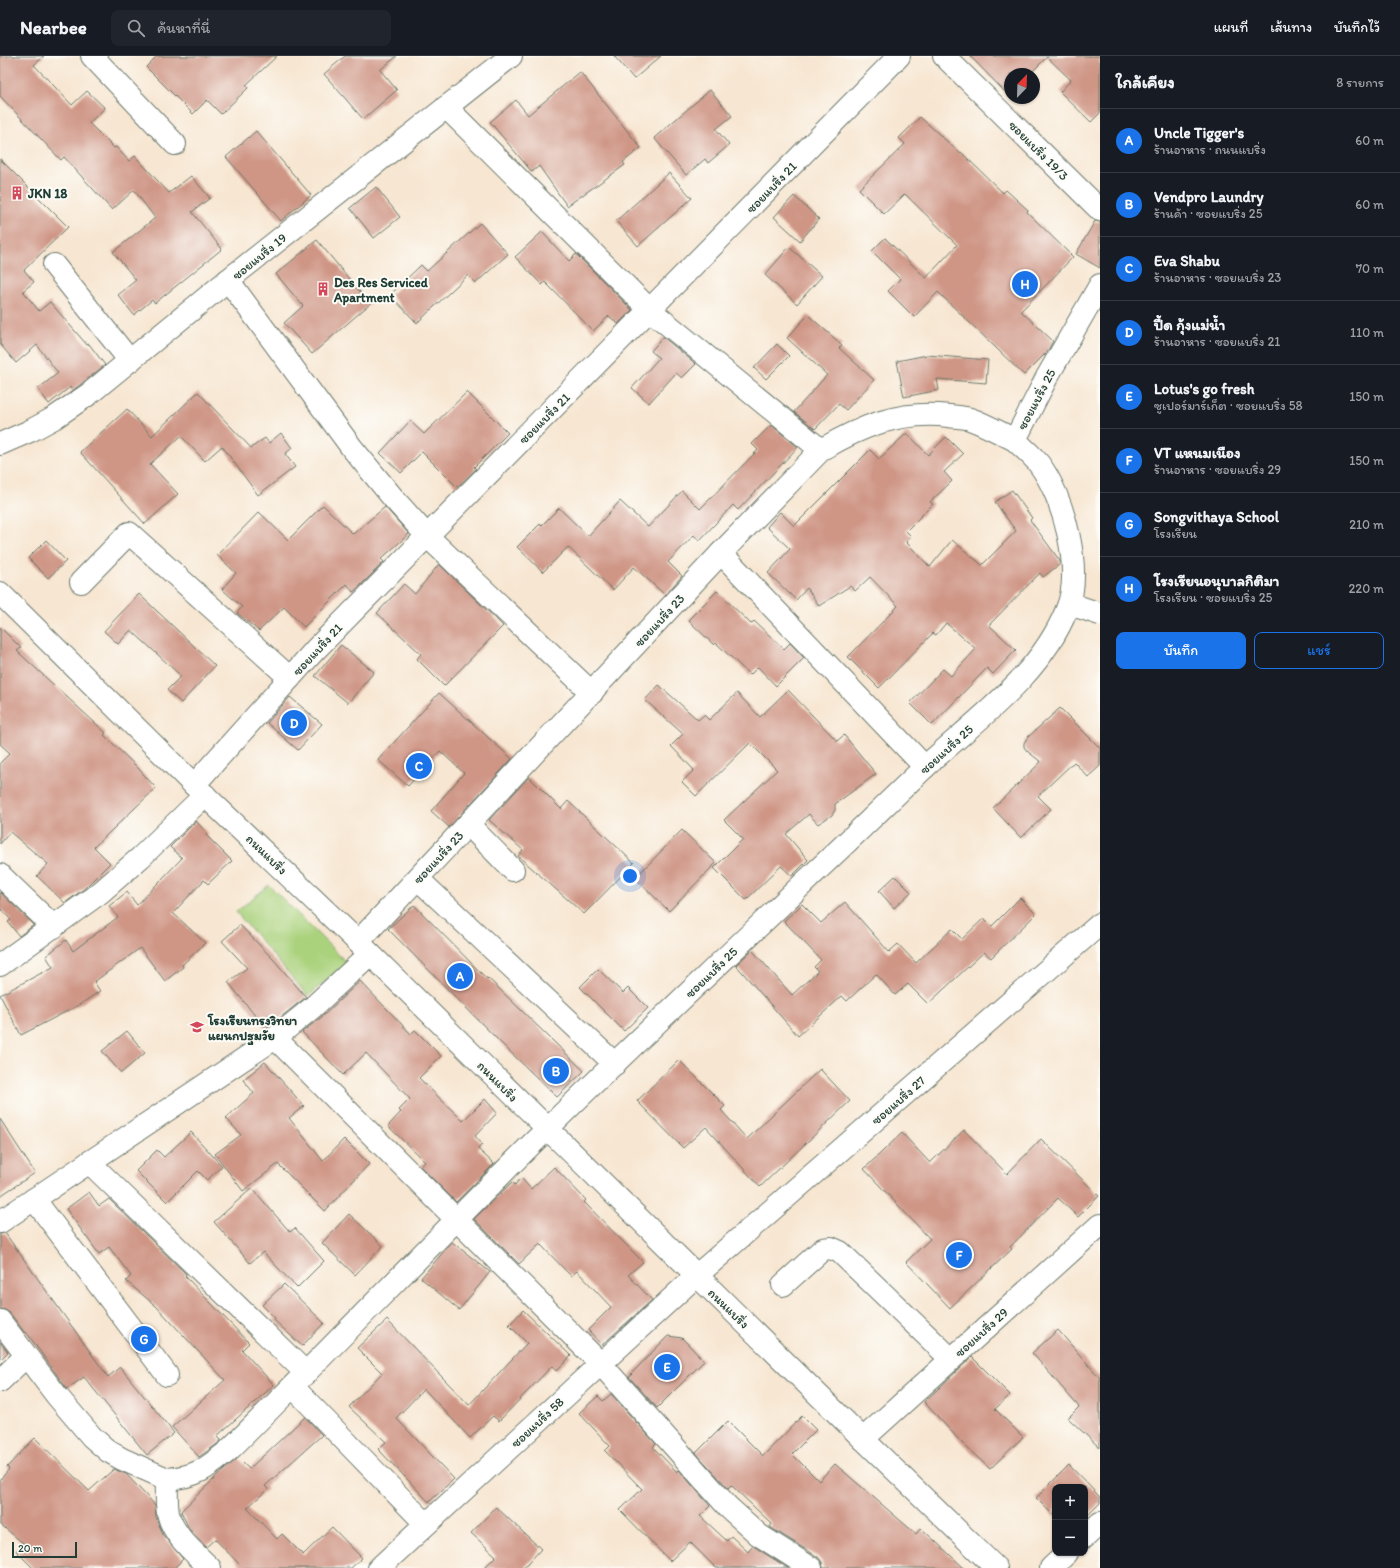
<!DOCTYPE html>
<html lang="th">
<meta charset="utf-8">
<style>
:root{--surface:#171b24;--page:#20242c;--text:#f1f3f6;--muted:#9ea1a6;--line:#363941;--accent:#1a73e8}
body{margin:0;font-family:Itim,"Playpen Sans Thai",sans-serif;background:var(--page);color:var(--text)}
.controls{position:absolute;right:12px;bottom:12px;display:grid;overflow:hidden;border-radius:8px;box-shadow:0 1px 3px #0004}
.controls button{width:36px;height:36px;display:grid;place-items:center;padding:0;border:0;border-bottom:1px solid var(--line);background:var(--surface);color:var(--text);font:20px sans-serif}
.compass{position:absolute;left:1004px;top:12px;width:36px;height:36px;border-radius:50%;background:var(--surface);box-shadow:0 1px 3px #0004;rotate:23deg}
.scale{position:absolute;left:12px;bottom:10px;width:65px;box-sizing:border-box;padding-left:4px;border:2px solid #1f3d34;border-top:0;font-size:11px;line-height:14px;white-space:nowrap;color:#1f3d34;-webkit-text-stroke:3px #fdfcf7;paint-order:stroke}
.you{position:absolute;left:630px;top:820px;width:14px;height:14px;margin:-10px;border:3px solid #fff;border-radius:50%;background:#1a73e8;box-shadow:0 0 0 6px #1a73e833}
.badge{display:grid;place-items:center;width:26px;height:26px;border-radius:50%;background:var(--accent);color:#fff;font-size:13px;font-weight:700}
.pin{position:absolute;translate:-50% -50%;border:2px solid #fff;box-shadow:0 1px 4px #0006}
.list{margin:0;padding:0;list-style:none}
h2{display:flex;justify-content:space-between;align-items:center;height:52px;margin:0;padding:0 16px;font-size:17px}
h2 small{font-size:13px;font-weight:400;color:var(--muted)}
.list li{display:grid;grid-template-columns:26px 1fr auto;gap:12px;align-items:center;box-sizing:border-box;height:64px;padding:0 16px;border-top:1px solid var(--line)}
.list b{display:block;font-size:15px;white-space:nowrap}
.list p{margin:0;font-size:13px;white-space:nowrap;color:var(--muted)}
.list em{font-size:13px;font-style:normal;color:var(--muted)}
.actions{display:flex;gap:8px;padding:12px 16px}
.actions a{flex:1;padding:9px 0;border:1px solid var(--accent);border-radius:8px;text-align:center;font-size:14px;color:var(--accent)}
.actions .main{background:var(--accent);color:#fff}
.icon{flex:none;width:22px;height:22px;fill:none;stroke:currentColor;stroke-width:2;stroke-linecap:round;stroke-linejoin:round}
.map{position:relative;flex:none;width:1100px;height:1512px;overflow:hidden}
header{display:flex;align-items:center;gap:24px;box-sizing:border-box;height:56px;padding:0 20px;background:var(--surface);border-bottom:1px solid var(--line)}
header strong{font-size:19px}
nav{display:flex;gap:22px;margin-inline-start:auto;font-size:14px}
.search{width:280px;height:36px;background:var(--page);display:flex;align-items:center;gap:10px;box-sizing:border-box;padding:0 14px;border-radius:8px;color:var(--muted);font-size:15px}
main{display:flex}
aside{flex:1;background:var(--surface)}
.map>svg:first-child{display:block}
.green{fill:#aad27d;stroke:#648858}
.building{fill:#cf9686}
.lines{fill:none;stroke-linecap:round;stroke-linejoin:round}
.minor-casing{stroke:#6b786b;stroke-width:24}
.major-casing{stroke:#6b786b;stroke-width:24}
.minor{stroke:#fff;stroke-width:22}
.major{stroke:#fff;stroke-width:22}
.labels{text-anchor:middle;stroke-width:4;stroke-linejoin:round;paint-order:stroke}
.street-label{font-size:13px;fill:#1f3d34;stroke:#fdfcf7}
.poi-label{font-size:13px;font-weight:bold;fill:#1f3d34;stroke:#fdfcf7;text-anchor:start}
</style>
<header>
<strong>Nearbee</strong>
<div class="search"><svg class="icon" aria-label="search" viewBox="0 0 24 24"><circle cx="10" cy="10" r="6"/><path d="M15 15l6 6"/></svg>ค้นหาที่นี่</div>
<nav><a>แผนที่</a><a>เส้นทาง</a><a>บันทึกไว้</a></nav>
</header>
<main>
<div class="map">
<svg width="1100" height="1512" viewBox="0 0 1100 1512">
<rect width="100%" height="100%" fill="#fdfcf7"/>
<filter id="ink" filterUnits="userSpaceOnUse"><feTurbulence type="fractalNoise" baseFrequency=".025" numOctaves="2"/><feDisplacementMap in="SourceGraphic" scale="8" xChannelSelector="R" yChannelSelector="G"/><feConvolveMatrix kernelMatrix="1 2 1 2 8 2 1 2 1" color-interpolation-filters="sRGB"/></filter>
<filter id="wash" filterUnits="userSpaceOnUse"><feTurbulence type="fractalNoise" baseFrequency=".012" numOctaves="4" result="noise"/><feDisplacementMap in="SourceGraphic" scale="16" xChannelSelector="R" yChannelSelector="G"/><feGaussianBlur stdDeviation="0.9" result="paint"/><feColorMatrix in="noise" values="0 0 0 0 0 0 0 0 0 0 0 0 0 0 0 0 0 1.4 0 .05"/><feComposite in="paint" operator="in"/></filter>
<g filter="url(#wash)">
<rect width="100%" height="100%" fill="#f7e6d1"/>
<polygon class="green" points="269,829 347,907 308,940 236,856"/>
<g id="blocks">
<g class="building">
<polygon points="0,0 44,0 34,9 72,49 87,35 105,52 89,67 114,92 116,91 129,105 135,100 169,137 191,120 210,142 192,156 222,193 155,247 152,244 134,259 118,239 136,224 113,196 155,162 134,134 112,154 64,101 61,104 0,40"/>
<polygon points="157,0 277,0 246,29 248,32 221,58 207,44 193,58 146,11"/>
<polygon points="345,0 397,0 380,14 397,34 363,63 324,18"/>
<polygon points="614,0 661,0 634,23"/>
<polygon points="970,0 1100,0 1100,57 1091,66 1060,36 1071,24 1047,1 1030,18 1010,18 1010,41"/>
<polygon points="580,16 641,92 623,106 625,109 567,150 539,110 532,116 490,66 516,44 528,59"/>
<polygon points="710,34 732,60 716,73 729,89 708,107 705,103 686,119 654,82"/>
<polygon points="920,61 960,97 961,96 1003,137 1006,134 1028,154 1027,156 1073,201 1021,255 1053,285 1047,296 1024,319 938,236 914,261 888,235 900,223 872,195 885,182 926,222 957,189 905,138 884,158 859,133 905,88 899,82"/>
<polygon points="256,75 311,139 281,165 226,101"/>
<polygon points="0,103 68,171 24,214 34,226 23,235 39,255 50,246 87,289 89,288 105,309 81,328 72,335 70,331 49,348 38,333 58,317 37,289 16,307 0,288"/>
<polygon points="669,117 692,142 638,190 616,165"/>
<polygon points="376,131 400,161 374,182 350,152"/>
<polygon points="794,140 819,163 800,185 774,161"/>
<polygon points="1095,165 1100,166 1100,212 1076,198"/>
<polygon points="480,167 508,198 476,227 468,219 417,267 390,239 421,209 427,215"/>
<polygon points="542,176 569,205 576,198 632,254 618,268 609,260 593,275 545,226 542,229 515,201"/>
<polygon points="317,184 370,248 312,298 284,267 303,250 276,218"/>
<polygon points="789,191 822,220 797,248 765,219"/>
<polygon points="808,259 842,289 839,292 874,324 846,354 839,348 815,373 794,356 827,319 787,282"/>
<polygon points="663,281 696,308 682,322 676,317 649,347 632,332 659,302 651,295"/>
<polygon points="777,288 789,300 766,323 754,312"/>
<polygon points="927,299 988,304 986,327 937,323 939,334 904,341 897,305"/>
<polygon points="198,336 251,392 265,382 269,387 281,377 292,392 285,398 295,411 258,439 222,390 205,405 181,380 150,408 178,438 145,468 80,396 127,353 152,380"/>
<polygon points="467,336 508,377 474,411 476,413 457,431 422,396 401,417 380,397 410,365 424,378"/>
<polygon points="771,369 798,391 738,454 733,449 699,485 694,479 668,506 682,520 665,539 634,511 613,534 568,491 543,516 517,491 540,468 541,470 559,452 588,480 620,445 648,471 682,435 700,453 758,394 752,388"/>
<polygon points="907,377 928,399 946,381 963,398 944,416 952,425 930,446 933,448 906,475 911,480 906,486 930,511 952,484 982,509 1016,475 995,446 1012,434 1032,462 1030,464 1060,505 1060,508 1043,521 1040,517 989,569 1016,594 993,618 987,612 932,669 910,647 943,613 951,620 976,593 946,567 936,579 933,577 879,632 848,601 898,550 870,521 855,535 850,530 819,550 807,532 796,544 768,517 790,493 767,471 780,456 794,470 870,394 879,403"/>
<polygon points="323,449 353,478 385,451 409,478 381,503 384,506 359,531 353,536 347,528 304,571 284,551 259,575 237,557 242,551 222,533 236,517 217,499 259,456 288,484"/>
<polygon points="46,484 66,505 48,522 28,502"/>
<polygon points="439,508 503,570 444,630 417,603 421,598 377,557 404,528 415,538"/>
<polygon points="717,535 751,568 754,565 784,593 790,587 804,602 776,630 758,611 750,619 716,587 714,589 688,564"/>
<polygon points="139,538 215,610 181,647 167,634 181,620 131,574 118,588 104,575"/>
<polygon points="0,571 21,592 17,595 106,677 104,679 137,711 156,732 94,791 110,807 85,832 65,847 37,820 48,808 10,776 0,788 0,707 10,697 0,688"/>
<polygon points="341,589 374,616 348,647 315,620"/>
<polygon points="659,629 698,664 704,659 709,664 737,637 760,661 788,634 837,685 844,679 876,718 835,748 835,754 832,759 818,768 809,758 786,778 808,804 792,820 781,810 746,844 714,812 743,783 724,764 777,714 750,687 696,740 682,726 694,714 671,690 683,678 645,644"/>
<polygon points="439,637 512,703 449,771 431,755 464,717 440,695 408,730 378,704"/>
<polygon points="290,641 322,668 298,694 267,667"/>
<polygon points="1060,652 1100,692 1100,710 1088,721 1074,706 1038,740 1051,753 1021,782 993,752 1041,706 1027,695 1024,691 1024,687 1027,682"/>
<polygon points="529,721 561,753 568,745 634,807 584,858 518,800 523,794 489,764"/>
<polygon points="196,765 207,777 206,779 232,805 208,828 204,824 173,857 205,887 182,909 183,911 165,925 140,892 94,926 100,935 79,949 21,979 0,939 53,911 46,900 66,884 73,895 118,861 109,850 127,836 137,849 182,802 170,791"/>
<polygon points="682,774 716,807 669,855 635,822"/>
<polygon points="895,820 911,836 894,852 879,835"/>
<polygon points="0,836 34,869 19,880 8,866 11,864 0,852"/>
<polygon points="1020,842 1036,858 991,902 984,896 928,948 908,928 895,939 876,918 847,945 842,940 798,980 736,909 752,894 792,939 818,915 814,911 821,904 784,865 802,848 821,867 845,846 889,896 898,888 916,907 952,873 962,883 984,862 992,870"/>
<polygon points="414,849 487,923 488,922 584,1015 557,1041 502,988 388,873"/>
<polygon points="240,869 273,903 306,941 266,973 228,926 247,912 222,885"/>
<polygon points="598,913 623,937 628,932 648,952 624,975 580,931"/>
<polygon points="360,925 411,978 415,974 441,1000 419,1022 463,1065 485,1043 497,1057 475,1080 482,1088 478,1093 494,1108 456,1146 420,1110 425,1106 388,1070 401,1056 399,1054 410,1043 366,997 343,1019 302,976 323,960"/>
<polygon points="127,975 145,997 121,1017 102,995"/>
<polygon points="679,1004 725,1050 721,1054 747,1083 820,1013 850,1045 760,1131 706,1071 683,1092 637,1045"/>
<polygon points="265,1006 304,1050 289,1062 323,1105 344,1083 369,1108 325,1155 278,1108 243,1135 215,1098 241,1079 226,1062 254,1037 243,1024"/>
<polygon points="0,1063 35,1117 0,1140"/>
<polygon points="964,1074 1007,1118 1041,1083 1099,1140 1078,1161 1058,1142 1010,1191 1012,1193 950,1252 906,1206 930,1183 864,1113 902,1077 930,1107"/>
<polygon points="191,1076 222,1110 207,1124 198,1115 167,1146 136,1115 157,1094 164,1101"/>
<polygon points="554,1111 586,1144 584,1146 643,1206 628,1219 652,1244 602,1289 588,1274 611,1251 577,1215 571,1220 540,1188 519,1208 474,1163 512,1126 515,1129 521,1122 531,1133"/>
<polygon points="252,1132 290,1176 295,1172 324,1205 297,1232 263,1196 250,1207 214,1166"/>
<polygon points="89,1136 99,1150 109,1143 186,1218 185,1220 249,1287 242,1294 274,1329 217,1380 221,1384 220,1386 199,1401 172,1371 225,1324 156,1250 126,1225 131,1220 109,1191 99,1198 66,1153"/>
<polygon points="349,1158 383,1190 355,1219 322,1187"/>
<polygon points="5,1177 108,1321 120,1311 174,1377 147,1399 84,1321 67,1333 26,1276 25,1277 10,1257 5,1254 0,1253 0,1178"/>
<polygon points="452,1186 490,1216 459,1254 421,1222"/>
<polygon points="284,1228 324,1267 302,1290 274,1264 275,1262 262,1249"/>
<polygon points="523,1254 571,1300 556,1315 552,1310 499,1365 493,1360 470,1382 424,1333 396,1362 454,1423 429,1446 378,1393 386,1386 349,1351 382,1317 357,1292 387,1264 469,1349 527,1287 509,1269"/>
<polygon points="1058,1274 1100,1322 1100,1392 1068,1362 1079,1351 1032,1297"/>
<polygon points="668,1280 682,1282 704,1305 657,1352 629,1321 632,1319 631,1318"/>
<polygon points="0,1286 8,1296 0,1304"/>
<polygon points="972,1301 1010,1339 995,1353 1023,1381 990,1413 962,1387 924,1346"/>
<polygon points="611,1338 656,1388 653,1391 677,1416 679,1414 710,1450 700,1460 727,1485 731,1480 748,1496 753,1490 788,1512 716,1512 690,1486 670,1505 620,1454 642,1433 605,1395 610,1390 579,1357 598,1340 603,1345"/>
<polygon points="802,1360 816,1374 792,1398 819,1425 835,1408 916,1478 921,1472 964,1512 823,1512 822,1506 818,1501 770,1471 772,1468 731,1429 728,1432 696,1397 728,1365 763,1400"/>
<polygon points="305,1361 322,1379 265,1430 268,1433 247,1452 277,1483 282,1478 303,1499 332,1471 362,1502 351,1512 243,1512 215,1483 206,1491 189,1473 181,1455 217,1420 238,1402 249,1413"/>
<polygon points="35,1382 89,1435 114,1413 126,1418 155,1449 156,1461 163,1479 183,1503 174,1512 33,1512 16,1495 23,1487 0,1468 0,1424 9,1413 7,1411"/>
<polygon points="1069,1409 1100,1441 1100,1447 1085,1462 1085,1431 1055,1431 1055,1461 1036,1442"/>
<polygon points="496,1451 541,1493 524,1512 484,1512 496,1500 471,1477"/>
</g>
</g>
</g>
<g filter="url(#ink)">
<use href="#blocks" fill-opacity="0" stroke="#6b786b" stroke-width="1"/>
<g class="lines">
<g class="minor-casing">
<g id="minor">
<polyline points="92,0 175,88"/>
<polyline points="944,0 1100,154"/>
<polyline points="446,51 650,254 821,394"/>
<polyline points="54,209 130,305"/>
<polyline points="228,224 352,392 394,443 427,480 592,637"/>
<polyline points="0,388 30,375 54,362 89,338 228,224 511,0"/>
<polyline points="721,497 925,711"/>
<polyline points="81,526 129,477 290,622"/>
<polyline points="1070,548 1100,558"/>
<polyline points="194,729 315,594 899,0"/>
<polyline points="468,768 513,814"/>
<polyline points="0,819 54,871"/>
<polyline points="418,823 615,1008"/>
<path d="M 358,886 L 721,497 L 821,394 C 861,370 901,354 949,360 C 956,361 963,361 970,363 C 985,368 1000,377 1015,384"/>
<polyline points="0,909 101,836 141,801 205,739"/>
<polyline points="275,982 600,1307 728,1451 759,1479 811,1512"/>
<polyline points="89,1106 306,1317"/>
<polyline points="34,1143 167,1319"/>
<polyline points="0,1166 275,982 312,952 370,898"/>
<polyline points="783,1229 823,1193 831,1192 840,1196 951,1303"/>
<path d="M 0,1265 L 57,1340 L 92,1381 L 108,1395 L 122,1403 L 167,1423 C 167,1434 166,1446 168,1457 C 173,1480 194,1496 210,1512"/>
<polyline points="0,1325 26,1300"/>
<polyline points="293,1331 426,1468"/>
<polyline points="863,1383 1100,1169"/>
<path d="M 167,1423 C 196,1421 206,1413 228,1395 C 335,1289 438,1180 545,1075 C 632,989 722,906 810,821 C 849,785 887,747 925,711 C 976,664 1041,619 1067,553 C 1083,514 1064,441 1039,408 C 1032,399 1023,392 1015,384 L 1047,321 L 1100,229"/>
<polyline points="1085,1481 1100,1467"/>
<polyline points="379,1512 696,1220 1100,868"/>
<polyline points="1051,1512 1067,1497"/>
</g>
</g>
<g class="major-casing">
<polyline id="major" points="0,537 194,729 358,886 863,1383 996,1512"/>
</g>
<use href="#minor" class="minor"/>
<use href="#major" class="major"/>
</g>
</g>
<defs>
<g id="building-bare" transform="scale(1.08)"><path d="M-4-6H4V6H1V3H-1V6H-4ZM-2.5-4.3h1.7v1.8h-1.7ZM.8-4.3h1.7v1.8H.8ZM-2.5-1h1.7V.8h-1.7ZM.8-1h1.7V.8H.8Z" fill="#d1495b" stroke="#fdfcf7" stroke-width="2.5" paint-order="stroke"/></g>
<g id="school-bare" transform="scale(1.08)"><path d="M0-5L7-2L0 1L-7-2ZM-4 1L0 2.5L4 1V4Q0 6-4 4Z" fill="#d1495b" stroke="#fdfcf7" stroke-width="2.5" paint-order="stroke"/></g>
</defs>
<g fill-rule="evenodd">
<use href="#building-bare" x="17" y="137"/>
<use href="#building-bare" x="323" y="233"/>
<use href="#school-bare" x="197" y="971"/>
</g>
<g class="labels">
<g class="street-label">
<text transform="translate(1039 94) rotate(45)" y="5">ซอยแบริ่ง 19/3</text>
<text transform="translate(771 131) rotate(-46)" y="5">ซอยแบริ่ง 21</text>
<text transform="translate(259 200) rotate(-39)" y="5">ซอยแบริ่ง 19</text>
<text transform="translate(1036 343) rotate(-62)" y="5">ซอยแบริ่ง 25</text>
<text transform="translate(544 362) rotate(-45)" y="5">ซอยแบริ่ง 21</text>
<text transform="translate(659 564) rotate(-47)" y="5">ซอยแบริ่ง 23</text>
<text transform="translate(317 593) rotate(-47)" y="5">ซอยแบริ่ง 21</text>
<text transform="translate(946 693) rotate(-42)" y="5">ซอยแบริ่ง 25</text>
<text transform="translate(267 798) rotate(44)" y="5">ถนนแบริ่ง</text>
<text transform="translate(438 801) rotate(-47)" y="5">ซอยแบริ่ง 23</text>
<text transform="translate(711 916) rotate(-44)" y="5">ซอยแบริ่ง 25</text>
<text transform="translate(498 1025) rotate(45)" y="5">ถนนแบริ่ง</text>
<text transform="translate(898 1044) rotate(-41)" y="5">ซอยแบริ่ง 27</text>
<text transform="translate(729 1252) rotate(44)" y="5">ถนนแบริ่ง</text>
<text transform="translate(981 1276) rotate(-42)" y="5">ซอยแบริ่ง 29</text>
<text transform="translate(537 1366) rotate(-43)" y="5">ซอยแบริ่ง 58</text>
</g>
<g class="poi-label">
<text x="28" y="142">JKN 18</text>
<text x="334" y="231">Des Res Serviced<tspan x="334" dy="15">Apartment</tspan></text>
<text x="208" y="969">โรงเรียนทรงวิทยา<tspan x="208" dy="15">แผนกปฐมวัย</tspan></text>
</g>
</g>
</svg>
<div class="controls">
<button>+</button>
<button>−</button>
</div>
<svg class="compass" viewBox="-18 -18 36 36"><path d="M0-13l5 13h-10z" fill="#e53935"/><path d="M0 13l5-13h-10z" fill="#9ea1a6"/></svg>
<div class="scale">20 m</div>
<div class="you"></div>
<div class="pin badge" style="left:460px;top:920px">A</div>
<div class="pin badge" style="left:556px;top:1015px">B</div>
<div class="pin badge" style="left:419px;top:710px">C</div>
<div class="pin badge" style="left:294px;top:667px">D</div>
<div class="pin badge" style="left:667px;top:1311px">E</div>
<div class="pin badge" style="left:959px;top:1199px">F</div>
<div class="pin badge" style="left:144px;top:1283px">G</div>
<div class="pin badge" style="left:1025px;top:228px">H</div>
</div>
<aside>
<h2>ใกล้เคียง<small>8 รายการ</small></h2>
<ul class="list">
<li><span class="badge">A</span><div><b>Uncle Tigger's</b><p>ร้านอาหาร · ถนนแบริ่ง</p></div><em>60 m</em></li>
<li><span class="badge">B</span><div><b>Vendpro Laundry</b><p>ร้านค้า · ซอยแบริ่ง 25</p></div><em>60 m</em></li>
<li><span class="badge">C</span><div><b>Eva Shabu</b><p>ร้านอาหาร · ซอยแบริ่ง 23</p></div><em>70 m</em></li>
<li><span class="badge">D</span><div><b>ปื้ด กุ้งแม่น้ำ</b><p>ร้านอาหาร · ซอยแบริ่ง 21</p></div><em>110 m</em></li>
<li><span class="badge">E</span><div><b>Lotus's go fresh</b><p>ซูเปอร์มาร์เก็ต · ซอยแบริ่ง 58</p></div><em>150 m</em></li>
<li><span class="badge">F</span><div><b>VT แหนมเนือง</b><p>ร้านอาหาร · ซอยแบริ่ง 29</p></div><em>150 m</em></li>
<li><span class="badge">G</span><div><b>Songvithaya School</b><p>โรงเรียน</p></div><em>210 m</em></li>
<li><span class="badge">H</span><div><b>โรงเรียนอนุบาลกิติมา</b><p>โรงเรียน · ซอยแบริ่ง 25</p></div><em>220 m</em></li>
</ul>
<div class="actions"><a class="main">บันทึก</a><a>แชร์</a></div>
</aside>
</main>
